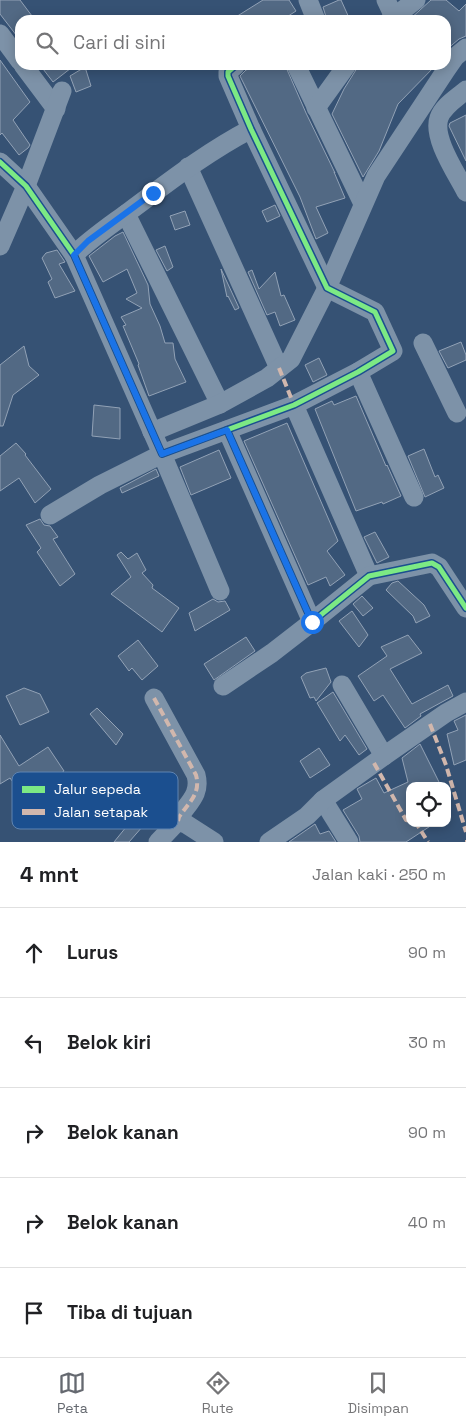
<!DOCTYPE html>
<html lang="id">
<meta charset="utf-8">
<style>
:root{--surface:#fff;--page:#f2f2f2;--text:#202124;--muted:#757577;--line:#e0e0e0;--accent:#656970}
body{margin:0;font-family:"Space Grotesk",sans-serif;background:var(--page);color:var(--text)}
.controls{position:absolute;right:15px;bottom:15px;display:grid;overflow:hidden;border-radius:10px;box-shadow:0 2px 12px #0003}
.controls button{width:45px;height:45px;display:grid;place-items:center;padding:0;border:0;border-bottom:1px solid var(--line);background:var(--surface);color:var(--text);font:25px sans-serif}
.stop{position:absolute;width:15px;height:15px;margin:-11px;border:4px solid #1a73e8;border-radius:50%;background:#fff}
.stop.end{background:#1a73e8;border-color:#fff;box-shadow:0 1px 5px #0008}
.list{margin:0;padding:0;list-style:none}
h2{display:flex;justify-content:space-between;align-items:center;height:65px;margin:0;padding:0 20px;font-size:21px}
h2 small{font-size:16px;font-weight:400;color:var(--muted)}
.list li{display:grid;grid-template-columns:32px 1fr auto;gap:15px;align-items:center;box-sizing:border-box;height:90px;padding:0 20px;border-top:1px solid var(--line)}
.list b{display:block;font-size:19px;white-space:nowrap}
.list em{font-size:16px;font-style:normal;color:var(--muted)}
.icon{flex:none;width:28px;height:28px;fill:none;stroke:currentColor;stroke-width:2;stroke-linecap:round;stroke-linejoin:round}
.map{position:relative;flex:none;width:466px;height:842px;overflow:hidden}
.search{position:absolute;background:var(--surface);box-shadow:0 2px 12px #0003;left:15px;right:15px;top:15px;height:55px;display:flex;align-items:center;gap:12px;box-sizing:border-box;padding:0 18px;border-radius:15px;color:var(--muted);font-size:19px}
.sheet{height:515px;background:var(--surface)}
nav{display:flex;justify-content:space-around;align-items:center;box-sizing:border-box;height:70px;border-top:1px solid var(--line);background:var(--surface);font-size:14px;color:var(--muted)}
nav a{display:grid;justify-items:center;gap:2px}
nav .on{color:var(--accent)}
.map>svg:first-child{display:block}
.building{fill:#526984;stroke:#92a2b6}
.lines{fill:none;stroke-linecap:round;stroke-linejoin:round}
.minor{stroke:#7d92a8;stroke-width:19}
.quiet{stroke:#d1b7ad;stroke-width:4;stroke-dasharray:8 4;stroke-linecap:butt}
.cycleway-casing{stroke:#1b4f8f;stroke-width:8}
.cycleway{stroke:#7ce984;stroke-width:5}
.route{stroke:#1a73e8;stroke-width:6}
.key{fill:#1b4f8f;stroke:#5f84b1;stroke-width:1}
.key-label{font-size:14px;fill:#fff}
</style>
<div class="map">
<svg width="466" height="842" viewBox="0 0 466 842">
<rect width="100%" height="100%" fill="#365274"/>
<g class="building">
<polygon points="0,0 20,0 35,20 20,20 20,40 0,14"/>
<polygon points="263,0 289,0 296,11 282,20 231,20"/>
<polygon points="339,0 341,0 350,20 327,20 323,7"/>
<polygon points="431,0 446,0 459,11 466,4 466,36 459,39 446,50 446,20 409,20"/>
<polygon points="0,60 30,102 13,120 30,145 28,148 19,155 2,133 0,135"/>
<polygon points="40,65 75,65 53,82"/>
<polygon points="257,65 285,65 306,113 335,173 334,172 345,198 316,207 328,233 316,239 300,197 240,76 246,70"/>
<polygon points="359,65 436,65 398,104 379,151 363,177 332,114 344,89"/>
<polygon points="85,67 91,86 76,92 70,76"/>
<polygon points="466,115 466,161 449,126 450,123"/>
<polygon points="275,205 280,216 267,222 262,211"/>
<polygon points="185,211 190,225 175,230 170,216"/>
<polygon points="123,232 148,285 150,304 160,326 165,343 173,343 175,359 186,382 149,396 138,365 139,364 123,326 126,325 121,317 142,308 126,299 137,293 127,269 103,282 89,256 115,236"/>
<polygon points="165,246 173,267 167,271 156,250"/>
<polygon points="57,250 65,262 59,264 75,291 55,298 48,282 52,279 42,258 46,253"/>
<polygon points="221,269 239,308 235,310 228,296 227,297"/>
<polygon points="252,270 259,289 275,272 281,296 284,295 295,320 280,326 275,312 267,315 248,272"/>
<polygon points="461,342 466,355 466,360 448,368 439,351"/>
<polygon points="24,346 29,366 39,375 13,395 3,426 0,426 0,365"/>
<polygon points="319,358 327,375 313,382 305,365"/>
<polygon points="356,396 386,466 387,465 401,496 383,504 382,502 356,511 315,409 332,401 334,405"/>
<polygon points="94,405 120,408 120,439 92,436"/>
<polygon points="287,423 338,541 327,551 345,575 330,586 326,577 308,585 244,441"/>
<polygon points="16,443 26,454 25,455 51,489 35,503 19,478 0,491 0,456"/>
<polygon points="424,449 435,477 438,475 444,488 425,497 408,456"/>
<polygon points="219,450 231,478 191,495 180,467"/>
<polygon points="156,469 159,476 122,493 120,488"/>
<polygon points="40,519 44,525 50,526 58,537 53,539 75,574 60,586 37,552 41,548 26,525"/>
<polygon points="375,532 389,557 377,563 364,537"/>
<polygon points="121,552 128,559 137,553 146,570 142,573 153,585 152,588 179,608 162,632 111,594 131,577 117,555"/>
<polygon points="398,581 424,605 430,616 416,623 413,616 386,590 392,583"/>
<polygon points="362,596 373,608 363,616 353,604"/>
<polygon points="213,599 218,602 225,601 230,610 195,631 189,613"/>
<polygon points="352,611 368,635 359,647 339,621"/>
<polygon points="408,635 422,653 390,669 412,704 448,685 453,696 420,714 421,716 405,728 383,695 374,701 358,676 387,656 381,647"/>
<polygon points="246,637 255,651 214,680 204,664"/>
<polygon points="138,640 158,666 142,680 132,668 129,671 118,656"/>
<polygon points="326,668 331,682 316,701 314,697 310,698 301,677 306,673"/>
<polygon points="24,688 40,694 49,712 20,725 6,696"/>
<polygon points="333,692 367,749 359,755 345,735 340,741 317,703"/>
<polygon points="97,708 123,734 116,745 90,714"/>
<polygon points="466,715 466,760 454,765 447,734 458,730 454,721"/>
<polygon points="0,735 19,766 48,747 64,771 26,800 10,778 0,784"/>
<polygon points="420,744 441,786 410,786 410,823 435,823 406,842 360,842 359,836 343,810 362,799 357,789 376,778 384,793 408,782 402,758"/>
<polygon points="319,748 330,765 310,778 300,761"/>
<polygon points="138,808 150,818 129,842 114,842 131,821 128,819"/>
<polygon points="315,824 320,834 329,831 336,842 289,842"/>
</g>
<g class="lines">
<g class="minor">
<polyline points="308,0 316,20"/>
<polyline points="386,0 394,17"/>
<polyline points="390,20 416,0"/>
<polyline points="0,34 20,61"/>
<polyline points="23,65 56,109"/>
<polyline points="296,65 363,204"/>
<path d="M 466,90 C 457,98 443,106 439,118 C 432,138 457,174 466,192"/>
<polyline points="316,108 347,65"/>
<polyline points="0,162 26,186 74,255 162,454 294,405 358,372 393,351 375,312 327,288 251,129 228,76 228,72 236,65"/>
<polyline points="188,167 279,368"/>
<polyline points="126,214 220,404"/>
<polyline points="0,246 26,186 62,91"/>
<path d="M 74,255 C 91,238 111,225 131,210 C 170,181 207,152 251,129"/>
<polyline points="423,343 457,413"/>
<polyline points="358,372 414,497"/>
<polyline points="294,405 369,576"/>
<polyline points="227,430 312,622 369,576 432,563 439,567 466,608"/>
<polyline points="152,432 220,404 267,378 291,359 327,288 376,176 446,70 455,57 466,48"/>
<polyline points="50,515 100,485 162,454 220,591"/>
<polyline points="342,685 384,756"/>
<polyline points="223,686 272,653 312,622"/>
<path d="M 154,698 L 196,775 C 201,794 189,802 179,817 L 178,821"/>
<polyline points="323,800 349,842"/>
<polyline points="158,842 178,821 186,824 214,842"/>
<polyline points="269,842 307,816 323,800 384,756 446,713 466,702"/>
</g>
<g class="quiet">
<polyline points="279,368 294,405"/>
<path d="M 154,698 L 196,775 C 201,794 189,802 179,817 L 178,821"/>
<polyline points="430,724 446,765 466,832"/>
<polyline points="374,763 406,820 410,821"/>
<polyline points="413,823 418,826 428,842"/>
<polyline points="465,842 466,842"/>
</g>
<g class="cycleway-casing">
<g id="cycleway">
<polyline points="0,162 26,186 74,255 162,454 294,405 358,372 393,351 375,312 327,288 251,129 228,76 228,72 236,65"/>
<polyline points="227,430 312,622 369,576 432,563 439,567 466,608"/>
</g>
</g>
<use href="#cycleway" class="cycleway"/>
</g>
<g class="lines">
<polyline class="route" points="153,193 88,241 74,255 162,454 227,430 312,622"/>
</g>
<rect x="12" y="772" width="166" height="57" rx="8" class="key"/>
<rect x="22" y="786" width="23" height="7" fill="#7ce984"/>
<rect x="22" y="809" width="23" height="6" fill="#d1b7ad"/>
<g class="key-label">
<text x="54" y="794">Jalur sepeda</text>
<text x="54" y="817">Jalan setapak</text>
</g>
</svg>
<div class="controls">
<button><svg class="icon" aria-label="locate" viewBox="0 0 24 24"><circle cx="12" cy="12" r="6"/><path d="M12 2v4M12 18v4M2 12h4M18 12h4"/></svg></button>
</div>
<div class="stop" style="left:312px;top:622px"></div>
<div class="stop end" style="left:153px;top:193px"></div>
<div class="search"><svg class="icon" aria-label="search" viewBox="0 0 24 24"><circle cx="10" cy="10" r="6"/><path d="M15 15l6 6"/></svg>Cari di sini</div>
</div>
<section class="sheet">
<h2>4 mnt<small>Jalan kaki · 250 m</small></h2>
<ul class="list">
<li><svg class="icon" aria-label="ahead" viewBox="0 0 24 24"><path d="M12 20V5M6 11l6-6 6 6"/></svg><div><b>Lurus</b></div><em>90 m</em></li>
<li><svg class="icon" aria-label="left" viewBox="0 0 24 24"><path d="M17 20v-9H6M10 6l-5 5 5 5"/></svg><div><b>Belok kiri</b></div><em>30 m</em></li>
<li><svg class="icon" aria-label="right" viewBox="0 0 24 24"><path d="M7 20v-9h11M14 6l5 5-5 5"/></svg><div><b>Belok kanan</b></div><em>90 m</em></li>
<li><svg class="icon" aria-label="right" viewBox="0 0 24 24"><path d="M7 20v-9h11M14 6l5 5-5 5"/></svg><div><b>Belok kanan</b></div><em>40 m</em></li>
<li><svg class="icon" aria-label="arrive" viewBox="0 0 24 24"><path d="M6 21V4h12l-3 4 3 4H6"/></svg><div><b>Tiba di tujuan</b></div></li>
</ul>
</section>
<nav>
<a class="on"><svg class="icon" aria-label="map" viewBox="0 0 24 24"><path d="M3 6l6-2 6 2 6-2v14l-6 2-6-2-6 2zM9 4v14M15 6v14"/></svg>Peta</a>
<a><svg class="icon" aria-label="directions" viewBox="0 0 24 24"><path d="M12 3l9 9-9 9-9-9zM9 14v-3h6M13 9l2 2-2 2"/></svg>Rute</a>
<a><svg class="icon" aria-label="saved" viewBox="0 0 24 24"><path d="M7 4h10v16l-5-4-5 4z"/></svg>Disimpan</a>
</nav>
